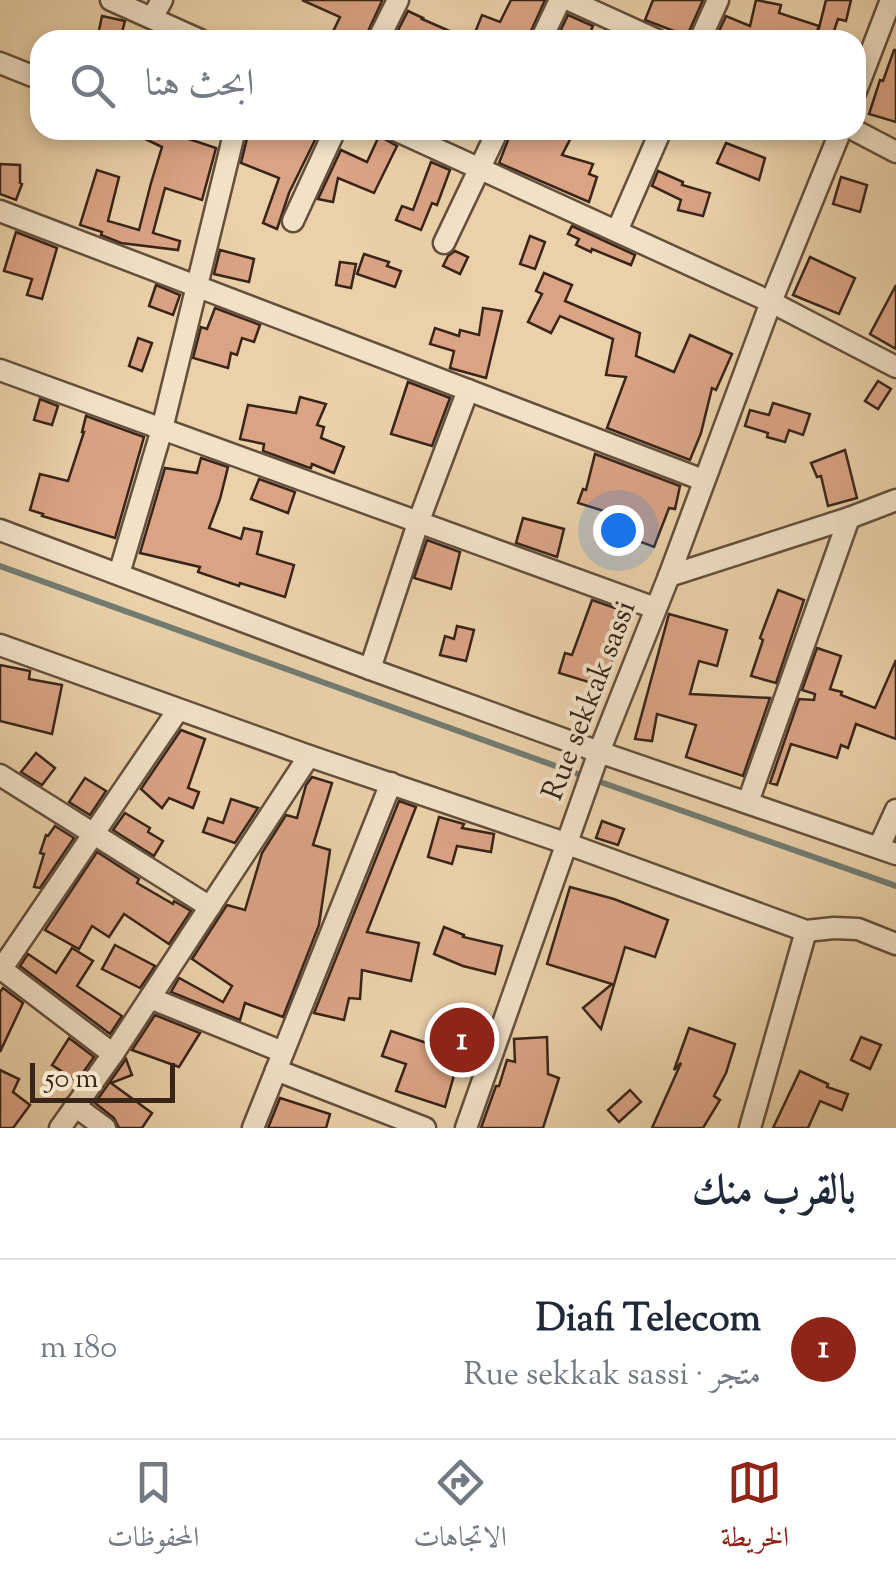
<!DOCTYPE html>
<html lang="ar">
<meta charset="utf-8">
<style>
:root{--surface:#fff;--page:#f6f6f7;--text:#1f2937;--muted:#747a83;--line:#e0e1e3;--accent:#8f2418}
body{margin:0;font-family:"Sorts Mill Goudy",Amiri,serif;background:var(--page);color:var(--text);direction:rtl}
.scale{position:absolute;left:30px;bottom:25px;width:145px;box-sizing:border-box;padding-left:10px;border:5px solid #382419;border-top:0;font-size:28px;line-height:35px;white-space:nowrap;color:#382419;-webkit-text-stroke:8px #f1e1c7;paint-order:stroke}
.you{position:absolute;left:618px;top:530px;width:35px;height:35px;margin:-25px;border:8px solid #fff;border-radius:50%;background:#1a73e8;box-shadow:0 0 0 15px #1a73e833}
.badge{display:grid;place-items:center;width:65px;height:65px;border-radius:50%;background:var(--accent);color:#fff;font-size:32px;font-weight:700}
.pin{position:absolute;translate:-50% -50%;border:5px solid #fff;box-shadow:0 2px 10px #0006}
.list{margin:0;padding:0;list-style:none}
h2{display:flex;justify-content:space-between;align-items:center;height:130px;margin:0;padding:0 40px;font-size:42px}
h2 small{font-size:32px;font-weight:400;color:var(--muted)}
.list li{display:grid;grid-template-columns:65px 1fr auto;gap:30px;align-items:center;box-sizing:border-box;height:180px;padding:0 40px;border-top:2px solid var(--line)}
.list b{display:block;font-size:38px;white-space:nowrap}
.list p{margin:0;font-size:32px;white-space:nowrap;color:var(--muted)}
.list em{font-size:32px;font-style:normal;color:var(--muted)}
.icon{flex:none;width:55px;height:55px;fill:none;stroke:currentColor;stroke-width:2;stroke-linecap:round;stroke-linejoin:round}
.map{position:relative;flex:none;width:896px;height:1128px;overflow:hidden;direction:ltr}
.search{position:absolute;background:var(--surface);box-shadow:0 5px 15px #0003;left:30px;right:30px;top:30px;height:110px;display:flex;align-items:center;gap:25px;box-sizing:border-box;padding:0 35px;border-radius:30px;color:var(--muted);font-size:38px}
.sheet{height:310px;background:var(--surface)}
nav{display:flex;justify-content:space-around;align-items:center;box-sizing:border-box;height:140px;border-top:2px solid var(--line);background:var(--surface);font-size:28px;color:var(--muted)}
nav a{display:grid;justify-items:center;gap:5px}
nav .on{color:var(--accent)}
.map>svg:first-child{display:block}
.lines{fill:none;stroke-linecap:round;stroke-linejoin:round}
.stream{stroke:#727c72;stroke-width:6}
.building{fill:#daa384;stroke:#382419;stroke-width:2.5}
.minor-casing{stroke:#644f3d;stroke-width:25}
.minor{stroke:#f1e1c7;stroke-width:20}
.labels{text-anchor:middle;stroke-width:8;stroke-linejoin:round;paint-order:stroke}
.street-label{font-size:30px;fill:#382419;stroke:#f1e1c7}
</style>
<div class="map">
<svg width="896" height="1128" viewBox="0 0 896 1128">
<rect width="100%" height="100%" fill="#ead1a9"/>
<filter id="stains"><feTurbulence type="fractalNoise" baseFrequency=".002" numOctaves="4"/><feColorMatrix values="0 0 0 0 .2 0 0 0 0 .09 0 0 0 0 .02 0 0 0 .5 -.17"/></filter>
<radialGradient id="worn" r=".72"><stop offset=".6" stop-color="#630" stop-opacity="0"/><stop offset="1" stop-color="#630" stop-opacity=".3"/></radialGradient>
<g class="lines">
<polyline class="stream" points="0,566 589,778 896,886"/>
</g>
<g class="building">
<polygon points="302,0 380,0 382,1 364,40 329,40 340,17"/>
<polygon points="511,0 545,0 527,40 472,40 482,15 500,22"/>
<polygon points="653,0 703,0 687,36 645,20"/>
<polygon points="756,0 781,5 779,13 819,26 814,40 715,40 726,16 750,26"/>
<polygon points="826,0 851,0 846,21 838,19 831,40 817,36"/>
<polygon points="408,11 423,18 422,19 470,40 393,40"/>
<polygon points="568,15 593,26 587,40 556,40"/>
<polygon points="102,16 125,21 120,40 105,40 106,37 98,35"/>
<polygon points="894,50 896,50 896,122 869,114 880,80 883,81"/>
<polygon points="249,130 297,130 316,138 289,193 277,229 263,223 279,178 241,163"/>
<polygon points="512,130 537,130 551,135 553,130 575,130 562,155 593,164 589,174 597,177 589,202 499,163"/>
<polygon points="136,131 186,138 216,148 202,200 165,188 153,233 180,241 178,250 121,243 101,235 102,232 80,225 97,170 119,177 108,221 139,230 151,183 162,147 135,134"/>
<polygon points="379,136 397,146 374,193 338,178 333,202 318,199 341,150 367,162"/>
<polygon points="726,143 765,158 759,180 717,163"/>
<polygon points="431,162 450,170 437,205 432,203 421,230 396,220 402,206 413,210"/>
<polygon points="0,164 20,165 20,183 22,184 16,200 0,194"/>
<polygon points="658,171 683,182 682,185 710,193 703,216 678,210 681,200 652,186"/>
<polygon points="841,177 867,185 860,212 833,204"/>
<polygon points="572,226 635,255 631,265 592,249 591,252 576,245 579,239 568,234"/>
<polygon points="16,232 57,248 42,299 27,295 32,279 4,271"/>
<polygon points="530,236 545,242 535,269 520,264"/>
<polygon points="220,250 254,259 249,282 214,274"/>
<polygon points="455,251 468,257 460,274 443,266 448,256"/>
<polygon points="364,254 389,262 387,266 401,271 395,287 357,274"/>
<polygon points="810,257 855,278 839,314 793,295"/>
<polygon points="340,262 356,264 351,288 336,285"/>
<polygon points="544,273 572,285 565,301 640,333 636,356 674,372 690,335 732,354 716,390 712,388 701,433 690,460 607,428 626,377 606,375 613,339 560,316 551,333 528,322 542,294 536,291"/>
<polygon points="156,285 180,295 173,315 149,306"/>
<polygon points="896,285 896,349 870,334"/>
<polygon points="215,308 260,325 254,342 242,338 237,355 231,353 228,368 193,358 201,327 207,329"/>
<polygon points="483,308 502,311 486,378 450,368 454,351 430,344 435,328 459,336 460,330 479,335"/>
<polygon points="138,338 152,343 142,371 129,366"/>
<polygon points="878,381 891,389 878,409 865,401"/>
<polygon points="408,382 450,398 432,446 391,434"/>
<polygon points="300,397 326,404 317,425 324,427 321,438 344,447 334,473 312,464 311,468 307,467 263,451 264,444 240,439 248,405 296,413"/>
<polygon points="40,399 58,406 52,425 34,420"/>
<polygon points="773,403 810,414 803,435 789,430 785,442 767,437 768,433 745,426 750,410 769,415"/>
<polygon points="86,416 144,437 115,538 42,516 43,514 30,510 40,474 68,481 84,432 82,432"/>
<polygon points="845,450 857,498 828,506 821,476 817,477 811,463"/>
<polygon points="595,454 680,486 675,509 669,508 654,547 599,526 604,511 578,503 583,489 586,490"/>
<polygon points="201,458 228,467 220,499 209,528 241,539 244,528 262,532 257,554 294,565 285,597 240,583 239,586 198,572 200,567 140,553 165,468 197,473"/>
<polygon points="259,479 295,492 288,513 251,499"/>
<polygon points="523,518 564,529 557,557 516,543"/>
<polygon points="427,540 460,552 451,589 414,578"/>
<polygon points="778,590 804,600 776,683 751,676 763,640 760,638"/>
<polygon points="592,600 618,609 613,622 622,625 605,687 559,673 565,653 572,655"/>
<polygon points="669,614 727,630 717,666 699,661 690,694 770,698 743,776 686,757 696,725 657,714 652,741 635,739"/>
<polygon points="457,626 474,630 466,661 440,655 445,636 454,639"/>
<polygon points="817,648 841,656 830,689 842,692 841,695 875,708 896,660 896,739 856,724 848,748 841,745 837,758 791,744 777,785 770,783 799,699 814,700 815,694 802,690"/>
<polygon points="0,665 30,671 29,679 62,685 52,734 0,721"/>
<polygon points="181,730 205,739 188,788 199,792 193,808 169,798 162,808 141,789"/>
<polygon points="36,753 55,768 42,785 21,772"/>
<polygon points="312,777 332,783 313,845 330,850 319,925 283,1017 245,1003 240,1020 171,992 179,978 223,1002 232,986 192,959 227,905 245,910 262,853 286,815 297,818 306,785"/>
<polygon points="85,778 106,791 90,815 69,802"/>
<polygon points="231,799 258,808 235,843 203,832 208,818 223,823"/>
<polygon points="399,801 416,807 367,932 419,943 411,981 362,970 360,999 349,998 344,1020 314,1013"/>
<polygon points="125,813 150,828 148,832 163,841 154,856 113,830"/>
<polygon points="439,817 464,824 462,828 494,834 491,852 457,846 452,864 428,857"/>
<polygon points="602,821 624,829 618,845 596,838"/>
<polygon points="55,826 74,838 40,888 34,887 44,854 40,853 46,835 48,836"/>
<polygon points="97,852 139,879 137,883 173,904 174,901 191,911 169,944 124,914 109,937 92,926 79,949 45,930"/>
<polygon points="570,887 614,899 668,920 655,957 625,947 601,1029 583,1008 612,984 547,964"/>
<polygon points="444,927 464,935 463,937 502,946 495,974 463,966 434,954"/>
<polygon points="115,945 155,966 140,988 102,969"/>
<polygon points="72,948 93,961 77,986 122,1016 110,1034 20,966 28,954 56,973"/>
<polygon points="3,988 23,1003 0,1052 0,992"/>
<polygon points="155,1015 200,1033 179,1067 132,1050"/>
<polygon points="689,1028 735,1044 726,1073 714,1096 720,1100 703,1128 652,1128 681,1063 674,1070"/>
<polygon points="391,1031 460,1054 445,1107 396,1091 406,1064 382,1056"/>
<polygon points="547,1037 548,1074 559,1078 543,1128 481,1128 496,1086 499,1086 507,1060 515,1062 514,1039"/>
<polygon points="861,1037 881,1045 870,1069 851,1060"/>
<polygon points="69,1038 94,1057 77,1081 52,1065"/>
<polygon points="126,1059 132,1075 111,1083 152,1113 142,1128 119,1128 114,1118 95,1103"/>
<polygon points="0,1070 19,1079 13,1092 30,1105 13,1128 0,1128"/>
<polygon points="800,1071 828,1084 827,1087 848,1094 842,1110 820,1101 808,1128 773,1128"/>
<polygon points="630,1090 641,1102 619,1122 608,1110"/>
<polygon points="280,1098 330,1114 326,1128 268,1128"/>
</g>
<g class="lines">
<g class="minor-casing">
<g id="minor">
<polyline points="111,0 200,40"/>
<polyline points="569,0 657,40"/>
<polyline points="152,18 162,0"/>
<polyline points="378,40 398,0"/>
<polyline points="541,40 560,0"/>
<polyline points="700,40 718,0"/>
<polyline points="0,63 40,79"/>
<polyline points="856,91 891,0"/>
<polyline points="395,130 771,302 896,367"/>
<polyline points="854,130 896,152"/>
<polyline points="0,211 703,480"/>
<polyline points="293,221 335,130"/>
<polyline points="617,231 661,130"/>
<polyline points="444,243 498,130"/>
<polyline points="0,370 655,608"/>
<polyline points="0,530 370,669 599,752 896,854"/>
<polyline points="119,574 162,429 235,130"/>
<polyline points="669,576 849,518 896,500"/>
<polyline points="0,645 309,756 565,843 806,931 834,928 858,929 896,944"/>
<polyline points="370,669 418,523 468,390"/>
<polyline points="0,775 210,907"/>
<polyline points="748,802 849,518"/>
<polyline points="879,847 896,810"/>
<polyline points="0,968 113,1054"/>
<polyline points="0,971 178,710"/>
<polyline points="150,998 283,1052"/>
<polyline points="276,1070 425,1128"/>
<polyline points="75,1106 105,1128"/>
<polyline points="60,1128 113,1054 309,756"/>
<polyline points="253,1128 391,783"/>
<polyline points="466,1128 599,752 669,576 771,302 841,130"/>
<polyline points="750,1128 806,931"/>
</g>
</g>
<use href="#minor" class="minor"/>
</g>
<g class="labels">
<g class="street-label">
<text transform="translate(588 700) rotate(-69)" y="10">Rue sekkak sassi</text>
</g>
</g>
<rect width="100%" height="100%" filter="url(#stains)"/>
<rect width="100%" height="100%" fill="url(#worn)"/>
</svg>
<div class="scale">50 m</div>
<div class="you"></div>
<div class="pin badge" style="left:462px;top:1040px">1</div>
<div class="search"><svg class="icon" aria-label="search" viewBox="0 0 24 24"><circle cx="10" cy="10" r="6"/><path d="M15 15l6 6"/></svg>ابحث هنا</div>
</div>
<section class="sheet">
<h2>بالقرب منك<small></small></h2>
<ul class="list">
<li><span class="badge">1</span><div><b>Diafi Telecom</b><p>متجر · Rue sekkak sassi</p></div><em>180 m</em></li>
</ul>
</section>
<nav>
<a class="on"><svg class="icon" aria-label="map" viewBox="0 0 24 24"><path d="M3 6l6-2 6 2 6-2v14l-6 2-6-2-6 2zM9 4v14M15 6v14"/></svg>الخريطة</a>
<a><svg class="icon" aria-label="directions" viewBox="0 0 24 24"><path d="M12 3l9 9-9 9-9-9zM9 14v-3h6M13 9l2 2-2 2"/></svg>الاتجاهات</a>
<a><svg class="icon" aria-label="saved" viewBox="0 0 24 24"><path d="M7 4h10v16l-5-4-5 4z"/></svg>المحفوظات</a>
</nav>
